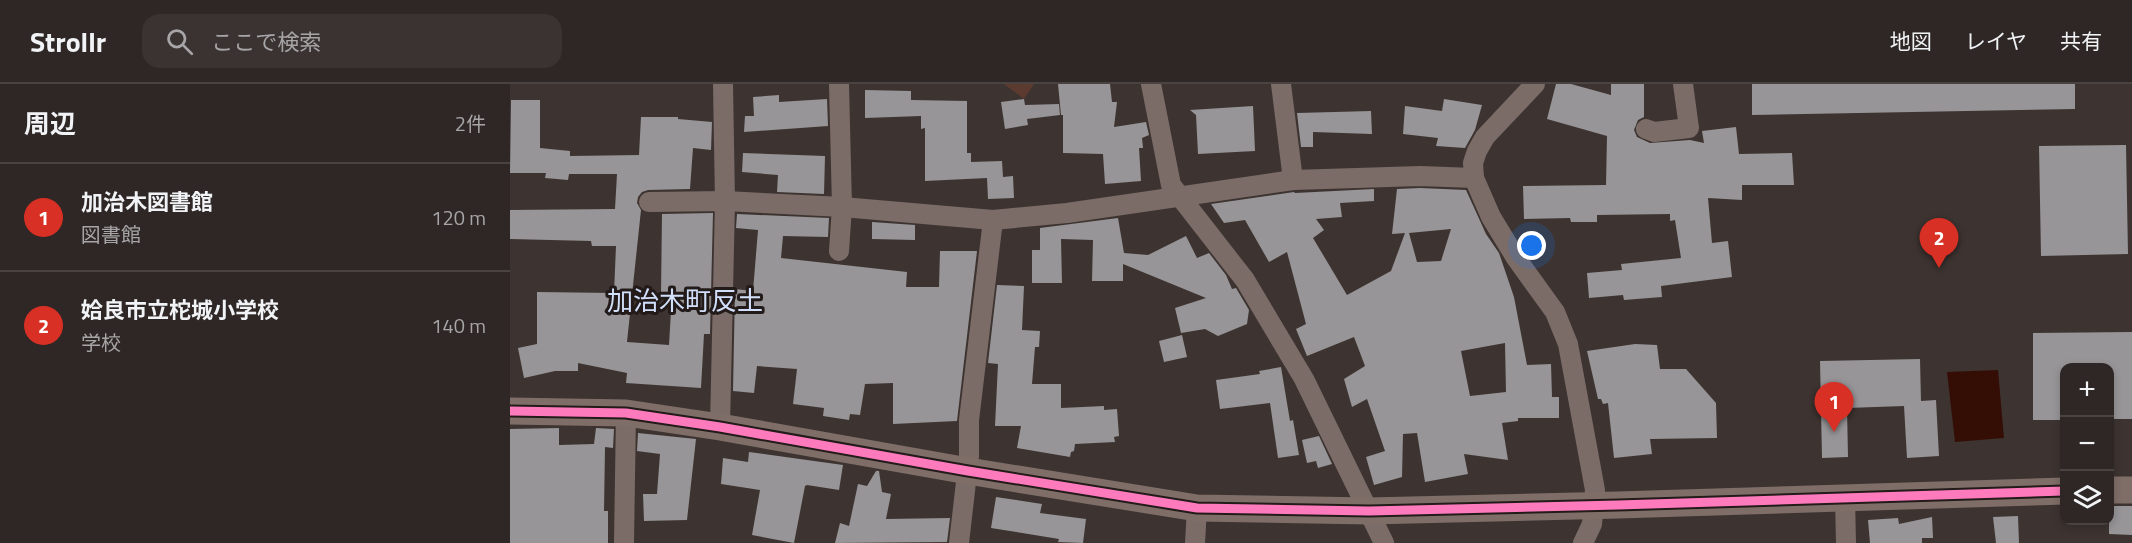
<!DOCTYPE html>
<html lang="ja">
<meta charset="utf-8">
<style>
:root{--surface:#2e2725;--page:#3a3332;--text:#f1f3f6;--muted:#a7a5a7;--line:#494442;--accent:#d93025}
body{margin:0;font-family:"Titillium Web","Noto Sans JP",sans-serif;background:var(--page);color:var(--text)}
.controls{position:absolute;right:18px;bottom:18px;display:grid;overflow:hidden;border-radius:12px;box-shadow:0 3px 9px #0003}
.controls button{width:54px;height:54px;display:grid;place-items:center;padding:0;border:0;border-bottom:2px solid var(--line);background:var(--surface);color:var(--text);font:30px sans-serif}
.you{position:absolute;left:1022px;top:162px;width:21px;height:21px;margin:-15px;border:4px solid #fff;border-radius:50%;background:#1a73e8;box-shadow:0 0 0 9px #1a73e833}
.badge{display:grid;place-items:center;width:39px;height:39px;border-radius:50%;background:var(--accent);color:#fff;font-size:20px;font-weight:700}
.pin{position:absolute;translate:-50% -50px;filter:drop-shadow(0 2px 3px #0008)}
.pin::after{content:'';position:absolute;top:32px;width:21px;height:18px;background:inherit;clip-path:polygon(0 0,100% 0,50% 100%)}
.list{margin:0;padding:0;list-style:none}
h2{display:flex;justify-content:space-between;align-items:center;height:78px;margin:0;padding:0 24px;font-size:26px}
h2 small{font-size:20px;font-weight:400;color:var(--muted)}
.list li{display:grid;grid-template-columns:39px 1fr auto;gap:18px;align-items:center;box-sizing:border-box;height:108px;padding:0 24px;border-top:2px solid var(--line)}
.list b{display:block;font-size:22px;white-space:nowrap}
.list p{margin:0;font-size:20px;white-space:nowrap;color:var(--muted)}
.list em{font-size:20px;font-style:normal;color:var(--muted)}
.icon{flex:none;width:33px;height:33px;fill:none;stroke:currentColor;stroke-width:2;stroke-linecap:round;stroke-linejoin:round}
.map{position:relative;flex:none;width:1622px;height:459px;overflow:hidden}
header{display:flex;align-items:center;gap:36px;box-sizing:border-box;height:84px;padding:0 30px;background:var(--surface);border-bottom:2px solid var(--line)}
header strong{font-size:28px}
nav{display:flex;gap:33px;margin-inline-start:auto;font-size:21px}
.search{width:420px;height:54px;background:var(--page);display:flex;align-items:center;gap:15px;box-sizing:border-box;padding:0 21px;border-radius:18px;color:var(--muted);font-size:22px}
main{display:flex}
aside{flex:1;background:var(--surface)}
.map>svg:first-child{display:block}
.green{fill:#5c3a2f}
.water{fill:#340e05}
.building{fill:#979597;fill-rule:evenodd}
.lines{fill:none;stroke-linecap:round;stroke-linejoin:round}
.street{stroke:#7c6c67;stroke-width:20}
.secondary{stroke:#7f6e68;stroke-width:27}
.cycleway-casing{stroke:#231b19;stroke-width:13}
.cycleway{stroke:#fd7abc;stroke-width:9}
.labels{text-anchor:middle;stroke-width:6;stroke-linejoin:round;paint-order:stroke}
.quarter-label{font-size:26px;fill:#d2dffa;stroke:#231b19}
</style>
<header>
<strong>Strollr</strong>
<div class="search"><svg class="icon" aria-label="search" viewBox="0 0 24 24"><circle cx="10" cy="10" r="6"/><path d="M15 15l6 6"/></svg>ここで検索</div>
<nav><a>地図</a><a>レイヤ</a><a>共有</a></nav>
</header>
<main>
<aside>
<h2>周辺<small>2件</small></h2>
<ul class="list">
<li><span class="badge">1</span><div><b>加治木図書館</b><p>図書館</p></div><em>120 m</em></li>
<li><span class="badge">2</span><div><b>姶良市立柁城小学校</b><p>学校</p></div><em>140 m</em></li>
</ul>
</aside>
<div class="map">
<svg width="1622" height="459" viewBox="0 0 1622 459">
<rect width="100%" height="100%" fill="#3d3431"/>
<polygon class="green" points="494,0 524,0 514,15"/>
<polygon class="water" points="1488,286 1494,354 1445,358 1437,288"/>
<g class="building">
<polygon points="548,0 600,0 602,18 607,18 604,43 636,38 639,51 632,54 633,64 629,64 631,97 595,100 593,70 553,69 553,31 551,31"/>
<polygon points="1046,0 1061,0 1101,11 1101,0 1134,0 1134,33 1128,36 1124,46 1127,53 1140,59 1180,56 1194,59 1192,47 1226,43 1229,70 1282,69 1284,101 1232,101 1232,116 1198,114 1202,159 1218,157 1222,193 1151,202 1152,213 1114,216 1113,211 1079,214 1077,189 1112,186 1111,180 1171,174 1165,136 1160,137 1160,130 1087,131 1087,138 1061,138 1060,134 1014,135 1013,102 1096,101 1097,52 1037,35"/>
<polygon points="1242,0 1565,0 1565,25 1242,31"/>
<polygon points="355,6 401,7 401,16 457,17 457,69 461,69 461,78 492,77 493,93 503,92 504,114 478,115 477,94 415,97 415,44 411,45 411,32 355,34"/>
<polygon points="269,11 269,18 317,15 318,42 234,48 235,32 244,32 243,13"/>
<polygon points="514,15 515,21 549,20 550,31 517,35 518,41 495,45 491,18"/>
<polygon points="934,15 972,21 965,46 955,64 926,62 928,54 893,50 895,22 932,27"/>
<polygon points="1,16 30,16 30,64 60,67 60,72 129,71 131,33 168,33 168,35 202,38 201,66 183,64 180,105 138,106 132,108 128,113 127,119 131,126 117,258 159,261 162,210 151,209 152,130 203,129 200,250 194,250 191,304 116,299 117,289 68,279 68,287 45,287 14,294 8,264 27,260 27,208 104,209 106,162 82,162 81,157 0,155 0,126 105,125 107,90 59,90 58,96 35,94 36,89 0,89"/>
<polygon points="743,22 745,67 688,70 686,31 680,26"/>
<polygon points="861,27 862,50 803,48 803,63 791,63 787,29"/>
<polygon points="1616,61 1618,170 1531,172 1529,62"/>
<polygon points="233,69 315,72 314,110 267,108 268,91 232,88"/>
<path d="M 910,104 L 956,106 L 976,150 L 989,169 L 1004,213 L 1017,281 L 1041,280 L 1042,313 L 1049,313 L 1049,334 L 1008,334 L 1008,337 L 992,339 L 998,376 L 954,370 L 958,390 L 915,398 L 907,349 L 893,350 L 892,393 L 864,401 L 856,373 L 875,367 L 857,315 L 842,323 L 834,295 L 855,282 L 844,253 L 797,272 L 786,245 L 796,240 L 777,168 L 759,178 L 735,136 L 714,139 L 701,120 L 784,108 L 785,109 L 864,105 L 864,117 L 830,119 L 832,133 L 806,135 L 814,146 L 803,154 L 837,211 L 881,187 L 895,149 L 882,150 L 887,105 ZM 941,145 L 931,177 L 907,178 L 899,149 ZM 995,259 L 996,308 L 960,312 L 951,267 Z"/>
<polygon points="227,130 319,134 318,153 273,152 271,174 397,188 396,203 429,203 430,167 467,167 447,337 383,340 383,299 355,300 350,331 340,330 339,336 313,332 314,324 283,320 287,285 247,282 244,309 223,307 225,205 243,207 248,146 226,144"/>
<polygon points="608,134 614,169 638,171 676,152 687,174 699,169 716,191 722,205 726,204 739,226 737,240 708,252 695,245 671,249 665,224 696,214 613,180 613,197 582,197 583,156 551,155 552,199 522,199 522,166 530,166 530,144"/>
<polygon points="362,138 405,141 405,156 362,155"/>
<polygon points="487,201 514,202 512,246 530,247 529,263 525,263 522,300 551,300 551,324 594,322 594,326 607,325 609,352 604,353 605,358 565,360 564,367 561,368 560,373 507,364 511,342 485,342 488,280 478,279"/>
<polygon points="1622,248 1622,335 1599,335 1599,284 1554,284 1554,336 1523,336 1523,249"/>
<polygon points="672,251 677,273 654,278 649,257"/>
<polygon points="1125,260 1147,261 1150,285 1176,285 1206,319 1207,354 1140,355 1142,370 1104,374 1098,319 1093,320 1091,315 1088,315 1077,267"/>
<polygon points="1410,275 1411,317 1426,316 1429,372 1397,374 1394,322 1337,324 1338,373 1312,374 1310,277"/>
<polygon points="771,283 780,337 783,336 789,371 768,374 760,319 710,325 706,296 750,290 749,287"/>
<polygon points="49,344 49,361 84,360 86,344 104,345 103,364 95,363 94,427 98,427 98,459 0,459 0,345"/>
<polygon points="128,349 186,355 177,436 134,437 133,410 147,410 150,370 127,367"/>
<polygon points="809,352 822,380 808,384 806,377 797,379 792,356"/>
<polygon points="239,368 333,381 329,406 297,401 295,402 284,459 242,451 250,406 211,400 213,374 238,378"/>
<polygon points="366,387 369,387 372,408 381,410 376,435 440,434 437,458 325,459 330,439 339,442 348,400 357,402"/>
<polygon points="486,413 532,420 530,429 576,435 573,459 548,458 549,455 481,444"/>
<polygon points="1599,422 1622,422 1622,451 1599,450"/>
<polygon points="1508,432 1509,459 1486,459 1483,433"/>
<polygon points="1422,433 1423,454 1412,454 1412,459 1360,459 1358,436 1388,434 1389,440"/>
</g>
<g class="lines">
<g class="street">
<polyline points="329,0 332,123 329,167"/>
<polyline points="641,0 661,101 735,196 794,295 874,459"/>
<polyline points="771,0 783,96"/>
<polyline points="1025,0 975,53 967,67 963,79 964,94 981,133 1006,174 1045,228 1058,260 1085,406 1082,440 1073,459"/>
<polyline points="1136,45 1144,48 1179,44 1173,0"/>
<polyline points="139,118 215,117 332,123 483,136 557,129 783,96 910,92 964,94"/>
<polyline points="210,343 215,117 213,0"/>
<polyline points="1335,413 1336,459"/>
<polyline points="114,459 116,329"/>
<polyline points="449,459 459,372 459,336 483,136"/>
<polyline points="685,459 687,424"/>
</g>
<g class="secondary">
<polyline points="0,327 116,329 210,343 458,387 687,424 859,427 1108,421 1554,407"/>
<polyline points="1600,406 1622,406"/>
</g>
<g class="cycleway-casing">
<polyline id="cycleway" points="0,327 116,329 210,343 458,387 687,424 859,427 1108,421 1554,407"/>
</g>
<use href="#cycleway" class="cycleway"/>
</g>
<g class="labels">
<g class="quarter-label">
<text x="175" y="226">加治木町反土</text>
</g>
</g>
</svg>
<div class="controls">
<button>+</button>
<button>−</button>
<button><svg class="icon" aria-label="layers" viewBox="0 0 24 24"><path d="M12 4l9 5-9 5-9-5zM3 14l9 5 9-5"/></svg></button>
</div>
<div class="you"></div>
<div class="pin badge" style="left:1324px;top:348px">1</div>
<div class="pin badge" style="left:1429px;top:184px">2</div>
</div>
</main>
